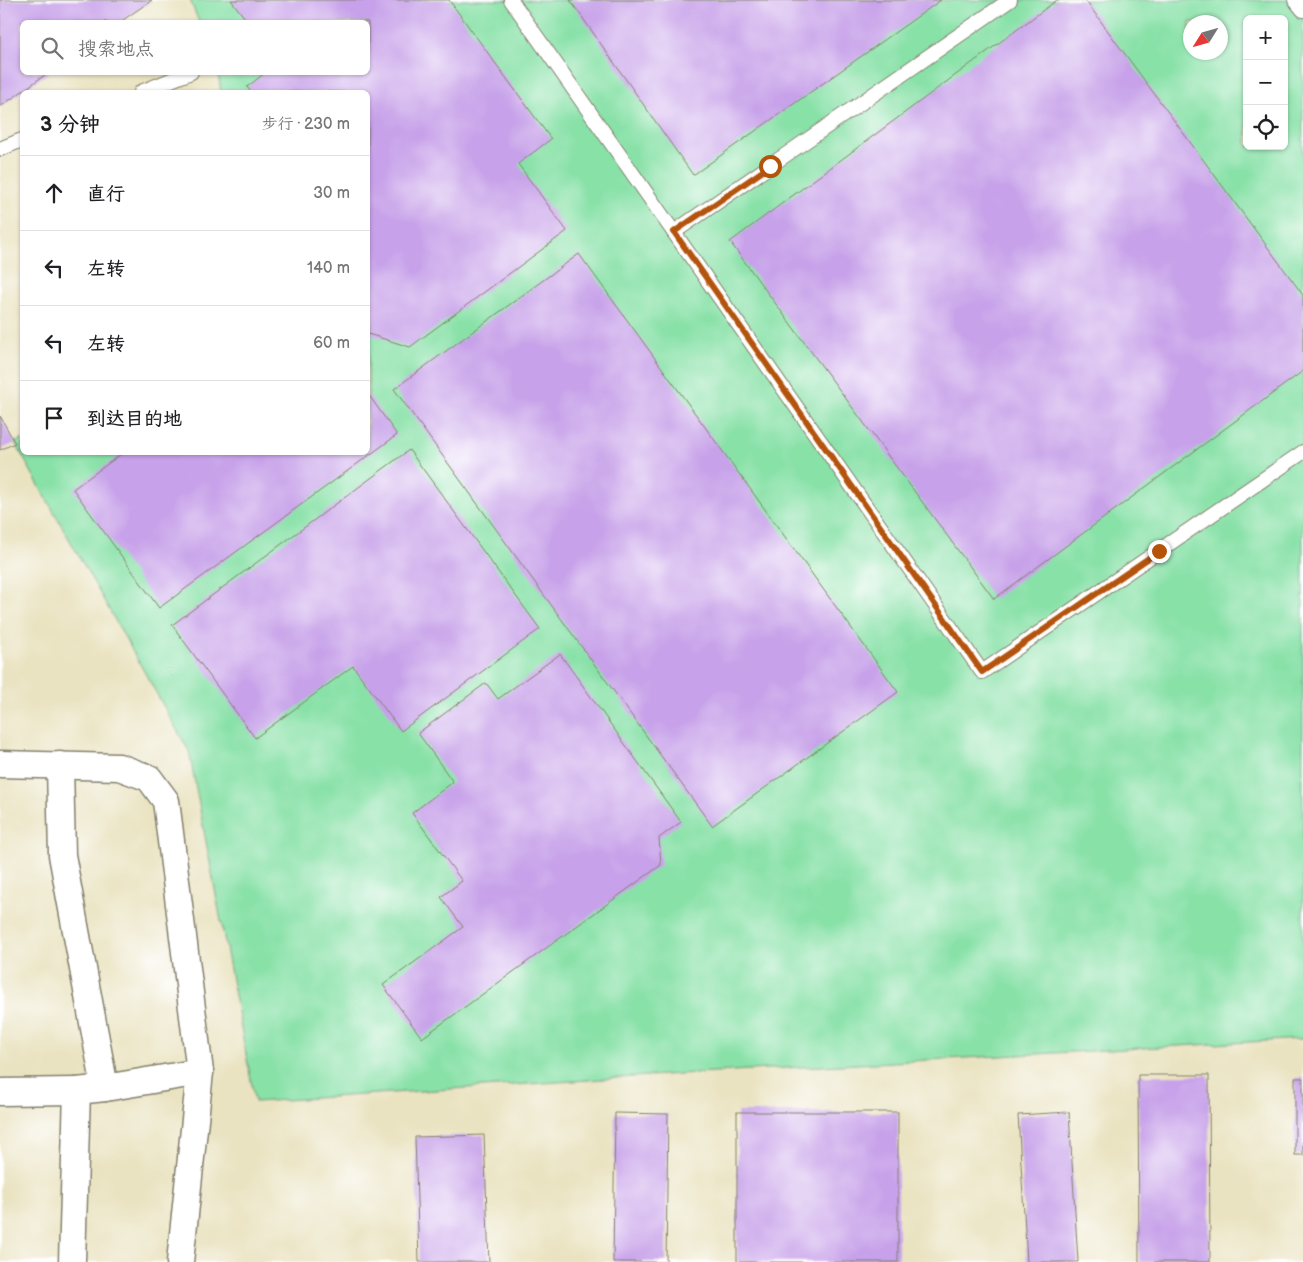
<!DOCTYPE html>
<html lang="zh">
<meta charset="utf-8">
<style>
:root{--surface:#fff;--page:#f2f2f2;--text:#202124;--muted:#757577;--line:#e0e0e0}
body{margin:0;font-family:"Balsamiq Sans","LXGW WenKai TC",sans-serif;background:var(--page);color:var(--text)}
.controls{position:absolute;right:15px;top:15px;display:grid;overflow:hidden;border-radius:8px;box-shadow:0 1px 4px #0004}
.controls button{width:45px;height:45px;display:grid;place-items:center;padding:0;border:0;border-bottom:1px solid var(--line);background:var(--surface);color:var(--text);font:25px sans-serif}
.compass{position:absolute;left:1183px;top:15px;width:45px;height:45px;border-radius:50%;background:var(--surface);box-shadow:0 1px 4px #0004;rotate:233deg}
.stop{position:absolute;width:15px;height:15px;margin:-11px;border:4px solid #b45309;border-radius:50%;background:#fff}
.stop.end{background:#b45309;border-color:#fff;box-shadow:0 1px 5px #0008}
.list{margin:0;padding:0;list-style:none}
h2{display:flex;justify-content:space-between;align-items:center;height:65px;margin:0;padding:0 20px;font-size:21px}
h2 small{font-size:16px;font-weight:400;color:var(--muted)}
.list li{display:grid;grid-template-columns:32px 1fr auto;gap:15px;align-items:center;box-sizing:border-box;height:75px;padding:0 20px;border-top:1px solid var(--line)}
.list b{display:block;font-size:19px;white-space:nowrap}
.list em{font-size:16px;font-style:normal;color:var(--muted)}
.icon{flex:none;width:28px;height:28px;fill:none;stroke:currentColor;stroke-width:2;stroke-linecap:round;stroke-linejoin:round}
.map{position:relative;flex:none;width:1303px;height:1262px;overflow:hidden}
.search{position:absolute;background:var(--surface);box-shadow:0 1px 4px #0004;left:20px;top:20px;width:350px;height:55px;display:flex;align-items:center;gap:12px;box-sizing:border-box;padding:0 18px;border-radius:8px;color:var(--muted);font-size:19px}
.panel{position:absolute;background:var(--surface);box-shadow:0 1px 4px #0004;left:20px;top:90px;width:350px;height:365px;border-radius:8px}
.map>svg:first-child{display:block}
.green{fill:#88e1a7;stroke:#527e62;fill-rule:evenodd}
.building{fill:#c7a1e9}
.lines{fill:none;stroke-linecap:round;stroke-linejoin:round}
.lane-casing{stroke:#83806e;stroke-width:16}
.street-casing{stroke:#83806e;stroke-width:29}
.lane{stroke:#fff;stroke-width:14}
.street{stroke:#fff;stroke-width:26}
.route{stroke:#b45309;stroke-width:6}
</style>
<div class="map">
<svg width="1303" height="1262" viewBox="0 0 1303 1262">
<rect width="100%" height="100%" fill="#fff"/>
<filter id="ink" filterUnits="userSpaceOnUse"><feTurbulence type="fractalNoise" baseFrequency=".02" numOctaves="2"/><feDisplacementMap in="SourceGraphic" scale="10" xChannelSelector="R" yChannelSelector="G"/><feConvolveMatrix kernelMatrix="1 2 1 2 8 2 1 2 1" color-interpolation-filters="sRGB"/></filter>
<filter id="wash" filterUnits="userSpaceOnUse"><feTurbulence type="fractalNoise" baseFrequency=".0096" numOctaves="4" result="noise"/><feDisplacementMap in="SourceGraphic" scale="20" xChannelSelector="R" yChannelSelector="G"/><feGaussianBlur stdDeviation="1.12" result="paint"/><feColorMatrix in="noise" values="0 0 0 0 0 0 0 0 0 0 0 0 0 0 0 0 0 1.4 0 .05"/><feComposite in="paint" operator="in"/></filter>
<g filter="url(#wash)">
<rect width="100%" height="100%" fill="#eae3c1"/>
<path class="green" d="M 190,0 L 1295,0 L 1303,9 L 1303,1039 L 679,1074 L 255,1102 L 189,751 L 15,443 L 22,439 L 22,452 L 368,452 L 368,92 L 221,92 L 218,73 L 368,72 L 368,22 L 199,22 ZM 1247,19 L 1284,19 L 1284,146 L 1247,146 ZM 1190,22 L 1220,22 L 1220,52 L 1190,52 Z"/>
<g id="blocks">
<g class="building">
<polygon points="0,0 152,0 120,22 22,22 22,72 49,72 0,107"/>
<polygon points="231,0 449,0 551,139 518,164 567,231 410,347 368,334 368,92 251,92 247,87 266,72 368,72 368,22 248,22"/>
<polygon points="570,0 941,0 693,175"/>
<polygon points="1057,0 1085,0 1303,295 1303,371 994,599 730,242"/>
<polygon points="579,254 898,692 712,826 394,389"/>
<polygon points="368,394 397,435 159,608 73,489 124,452 368,452"/>
<polygon points="0,416 15,443 0,450"/>
<polygon points="409,450 540,629 401,731 353,666 255,738 172,625"/>
<polygon points="560,654 681,822 659,838 661,865 422,1038 383,985 463,927 441,897 462,881 412,813 453,782 418,733 486,683 498,699"/>
<polygon points="1138,1075 1209,1075 1210,1262 1139,1262"/>
<rect x="1295" y="1078" width="8" height="77"/>
<rect x="737" y="1112" width="161" height="150"/>
<polygon points="1069,1112 1078,1262 1027,1262 1018,1115"/>
<polygon points="615,1113 668,1114 666,1262 613,1262"/>
<polygon points="484,1135 489,1262 419,1262 415,1137"/>
</g>
</g>
</g>
<g filter="url(#ink)">
<use href="#blocks" fill-opacity="0" stroke="#83806e" stroke-width="1"/>
<g class="lines">
<g class="lane-casing">
<g id="lane">
<polyline points="511,0 982,672 1303,452"/>
<polyline points="1295,0 1303,10"/>
<polyline points="141,92 191,72"/>
<polyline points="0,149 22,140"/>
<polyline points="674,232 1010,0"/>
</g>
</g>
<g class="street-casing">
<g id="street">
<polyline points="0,764 119,767 149,778 166,801 200,1072 180,1262"/>
<polyline points="60,765 62,855 105,1088 77,1091 72,1262"/>
<polyline points="105,1088 200,1072"/>
<polyline points="0,1092 77,1091"/>
</g>
</g>
<use href="#lane" class="lane"/>
<use href="#street" class="street"/>
</g>
</g>
<g class="lines" filter="url(#ink)">
<polyline class="route" points="770,166 674,232 982,672 1159,551"/>
</g>
</svg>
<div class="controls">
<button>+</button>
<button>−</button>
<button><svg class="icon" aria-label="locate" viewBox="0 0 24 24"><circle cx="12" cy="12" r="6"/><path d="M12 2v4M12 18v4M2 12h4M18 12h4"/></svg></button>
</div>
<svg class="compass" viewBox="-18 -18 36 36"><path d="M0-13l5 13h-10z" fill="#e53935"/><path d="M0 13l5-13h-10z" fill="#757577"/></svg>
<div class="stop" style="left:770px;top:166px"></div>
<div class="stop end" style="left:1159px;top:551px"></div>
<div class="search"><svg class="icon" aria-label="search" viewBox="0 0 24 24"><circle cx="10" cy="10" r="6"/><path d="M15 15l6 6"/></svg>搜索地点</div>
<section class="panel">
<h2>3 分钟<small>步行 · 230 m</small></h2>
<ul class="list">
<li><svg class="icon" aria-label="ahead" viewBox="0 0 24 24"><path d="M12 20V5M6 11l6-6 6 6"/></svg><div><b>直行</b></div><em>30 m</em></li>
<li><svg class="icon" aria-label="left" viewBox="0 0 24 24"><path d="M17 20v-9H6M10 6l-5 5 5 5"/></svg><div><b>左转</b></div><em>140 m</em></li>
<li><svg class="icon" aria-label="left" viewBox="0 0 24 24"><path d="M17 20v-9H6M10 6l-5 5 5 5"/></svg><div><b>左转</b></div><em>60 m</em></li>
<li><svg class="icon" aria-label="arrive" viewBox="0 0 24 24"><path d="M6 21V4h12l-3 4 3 4H6"/></svg><div><b>到达目的地</b></div></li>
</ul>
</section>
</div>
